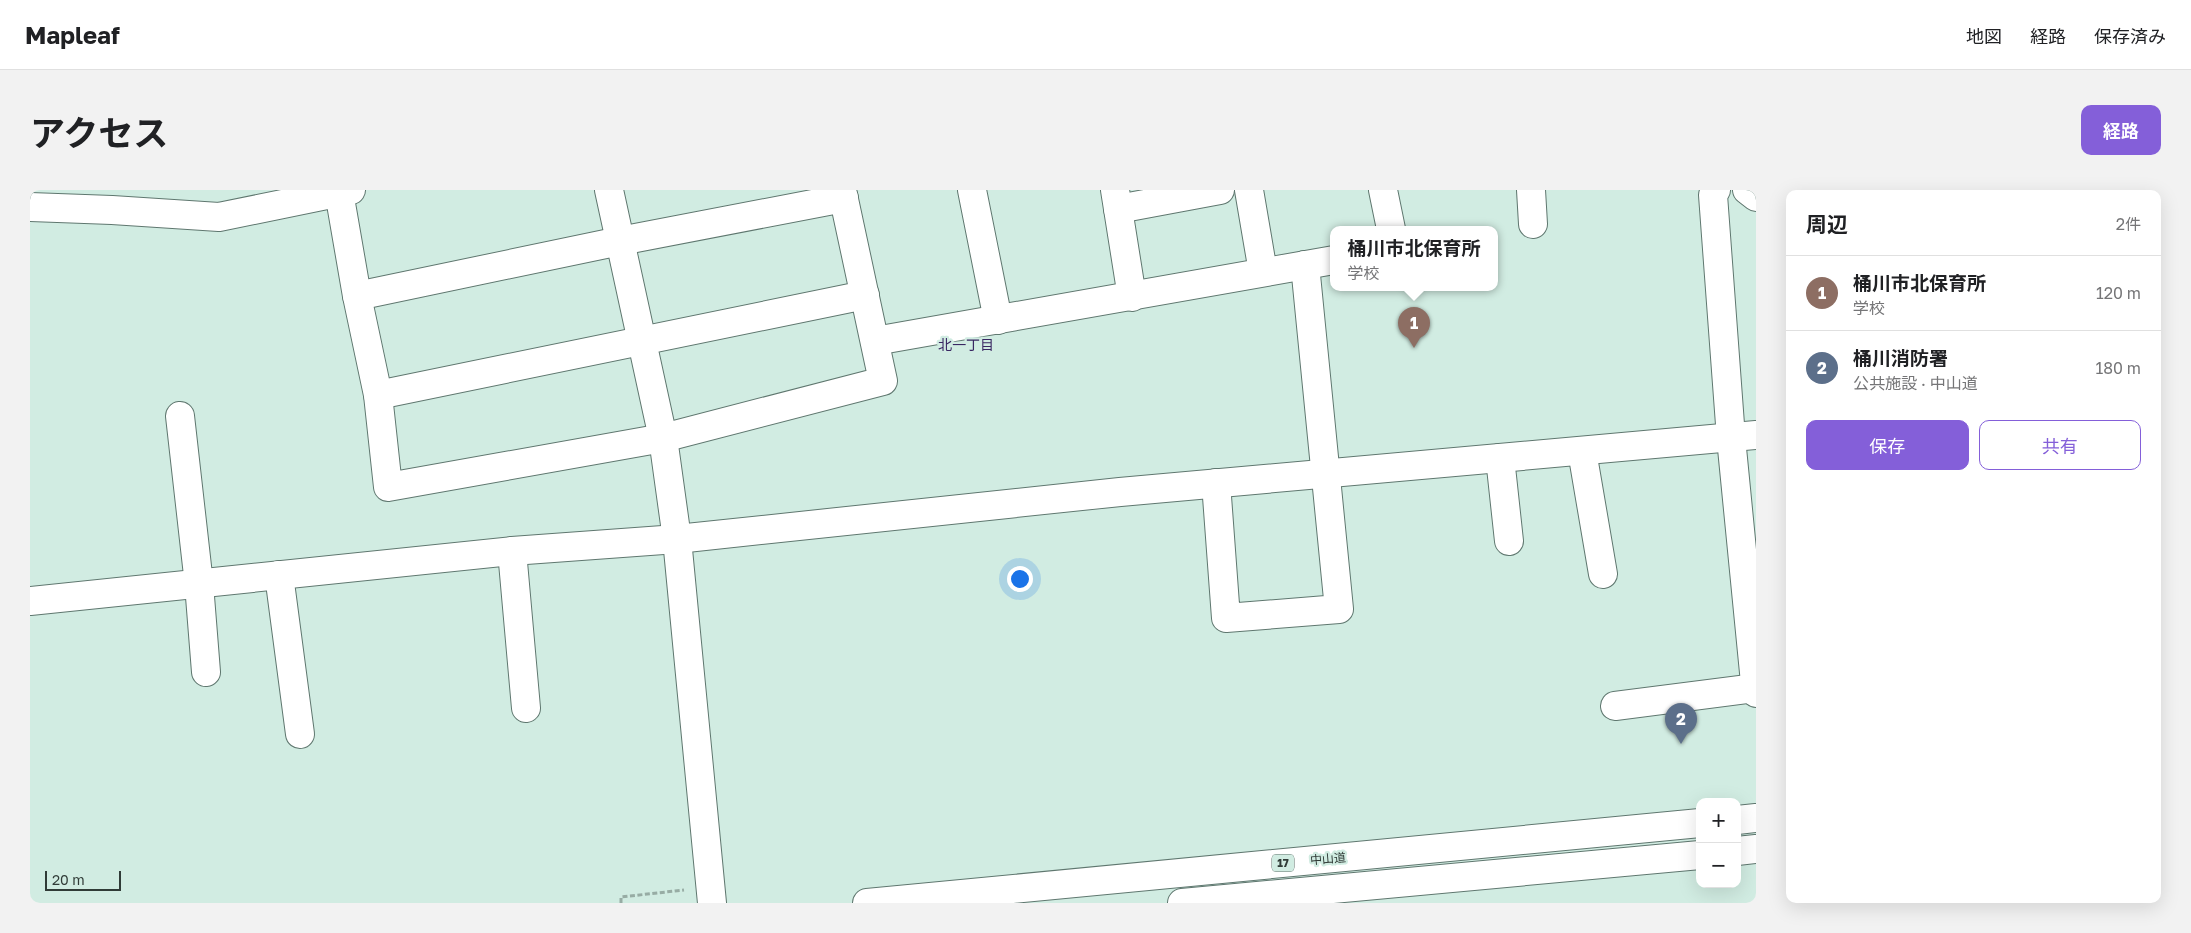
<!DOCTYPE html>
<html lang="ja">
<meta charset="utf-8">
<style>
:root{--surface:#fff;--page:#f2f2f2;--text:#202124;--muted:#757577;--line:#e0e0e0;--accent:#845fd9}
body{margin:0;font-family:"Golos Text","Noto Sans JP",sans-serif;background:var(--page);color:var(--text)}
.controls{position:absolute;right:15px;bottom:15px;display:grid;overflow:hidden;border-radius:10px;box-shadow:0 5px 20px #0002}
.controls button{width:45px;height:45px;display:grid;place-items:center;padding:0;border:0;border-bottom:1px solid var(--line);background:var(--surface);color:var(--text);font:25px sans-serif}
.scale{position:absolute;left:15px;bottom:12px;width:76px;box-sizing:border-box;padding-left:5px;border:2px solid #303b37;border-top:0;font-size:14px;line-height:18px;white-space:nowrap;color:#303b37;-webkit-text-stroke:4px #d1ece2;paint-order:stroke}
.you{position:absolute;left:989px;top:388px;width:18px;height:18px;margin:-12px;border:4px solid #fff;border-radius:50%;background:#1a73e8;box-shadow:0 0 0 8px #1a73e833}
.badge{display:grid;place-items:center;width:32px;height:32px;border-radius:50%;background:var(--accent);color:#fff;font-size:16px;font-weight:700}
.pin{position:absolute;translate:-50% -41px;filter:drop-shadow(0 1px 2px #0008)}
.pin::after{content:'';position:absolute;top:26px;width:18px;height:15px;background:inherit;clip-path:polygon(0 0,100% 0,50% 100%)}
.popup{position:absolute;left:1300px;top:36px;width:168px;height:65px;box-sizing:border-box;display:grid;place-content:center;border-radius:10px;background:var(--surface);filter:drop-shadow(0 1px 4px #0005);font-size:16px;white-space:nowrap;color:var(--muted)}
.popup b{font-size:19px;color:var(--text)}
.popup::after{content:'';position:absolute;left:50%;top:100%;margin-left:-10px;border:10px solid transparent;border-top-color:var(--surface)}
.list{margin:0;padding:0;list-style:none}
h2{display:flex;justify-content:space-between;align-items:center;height:65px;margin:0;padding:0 20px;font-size:21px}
h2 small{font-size:16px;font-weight:400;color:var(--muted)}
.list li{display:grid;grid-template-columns:32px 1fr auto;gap:15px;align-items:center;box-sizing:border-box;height:75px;padding:0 20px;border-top:1px solid var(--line)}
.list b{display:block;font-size:19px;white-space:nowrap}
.list p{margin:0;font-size:16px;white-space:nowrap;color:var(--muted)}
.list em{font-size:16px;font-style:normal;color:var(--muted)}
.actions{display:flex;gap:10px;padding:15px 20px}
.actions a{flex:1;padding:11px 0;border:1px solid var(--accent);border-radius:10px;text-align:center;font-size:18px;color:var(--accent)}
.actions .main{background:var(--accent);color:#fff}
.map{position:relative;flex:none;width:1726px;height:713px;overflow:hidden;border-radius:10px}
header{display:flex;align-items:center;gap:30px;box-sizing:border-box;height:70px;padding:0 25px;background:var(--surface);border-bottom:1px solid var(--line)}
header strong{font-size:24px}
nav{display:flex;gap:28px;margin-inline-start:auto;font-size:18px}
.intro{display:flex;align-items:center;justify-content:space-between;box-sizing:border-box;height:120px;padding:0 30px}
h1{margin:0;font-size:35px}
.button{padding:12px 22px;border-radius:10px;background:var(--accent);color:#fff;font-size:18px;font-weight:700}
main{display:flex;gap:30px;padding:0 30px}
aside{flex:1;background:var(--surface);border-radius:10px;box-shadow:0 5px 20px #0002}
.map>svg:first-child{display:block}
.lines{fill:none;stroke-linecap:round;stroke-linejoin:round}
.minor-casing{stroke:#5f776f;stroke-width:30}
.major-casing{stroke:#5f776f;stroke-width:30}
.highway-casing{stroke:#5f776f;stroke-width:30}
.path{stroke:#97aca4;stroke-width:3;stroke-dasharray:5 2.5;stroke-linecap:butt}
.minor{stroke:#fff;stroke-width:28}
.major{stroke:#fff;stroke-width:28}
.highway{stroke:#fff;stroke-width:28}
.labels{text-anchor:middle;stroke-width:4.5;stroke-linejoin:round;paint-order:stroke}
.shield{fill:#d1ece2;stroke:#60706a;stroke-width:1}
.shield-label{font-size:11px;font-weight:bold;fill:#303b37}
.street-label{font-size:12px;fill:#303b37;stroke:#d1ece2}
.neighbourhood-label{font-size:14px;fill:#392762;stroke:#d1ece2}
</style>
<header>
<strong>Mapleaf</strong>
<nav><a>地図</a><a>経路</a><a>保存済み</a></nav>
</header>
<div class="intro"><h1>アクセス</h1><a class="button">経路</a></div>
<main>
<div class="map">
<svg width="1726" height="713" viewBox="0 0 1726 713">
<rect width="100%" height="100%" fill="#d1ece2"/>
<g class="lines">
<g class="minor-casing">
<g id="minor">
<polyline points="579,0 633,248 647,349 682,713"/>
<polyline points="942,0 968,130"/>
<polyline points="1085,0 1102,107"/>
<polyline points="1219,0 1233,82"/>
<polyline points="1353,0 1361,39"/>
<polyline points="1501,0 1503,34"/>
<polyline points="1686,0 1683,5 1701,248 1726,503"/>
<polyline points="309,2 327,106 348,205 358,297 633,248 853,191 812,0"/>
<polyline points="0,17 82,20 189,27 321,0"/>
<polyline points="1088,19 1190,0"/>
<polyline points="327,106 590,51 814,8"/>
<polyline points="845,151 1304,70"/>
<polyline points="348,205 835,105"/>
<polyline points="150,226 169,394 176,482"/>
<polyline points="1552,261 1573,384"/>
<polyline points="1470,268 1479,351"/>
<polyline points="1186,293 1196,428 1309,419 1275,75"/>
<polyline points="482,361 496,518"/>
<polyline points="249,385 270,544"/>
<polyline points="0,411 482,361 647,349 1090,302 1726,245"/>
<polyline points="1585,516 1726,498"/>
</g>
</g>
<g class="major-casing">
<polyline id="major" points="1717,0 1726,7"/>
</g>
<g class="highway-casing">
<g id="highway">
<polyline points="1707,630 1726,628"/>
<polyline points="1707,661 1726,659"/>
<polyline points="837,713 1670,633"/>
<polyline points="1152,713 1670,665"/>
</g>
</g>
<polyline class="path" points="591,713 591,707 654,700"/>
<use href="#minor" class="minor"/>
<use href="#major" class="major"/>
<use href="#highway" class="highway"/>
</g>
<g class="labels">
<rect class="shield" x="1242" y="664.5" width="22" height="17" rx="4"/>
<g class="shield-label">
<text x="1253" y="677">17</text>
</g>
<g class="street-label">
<text transform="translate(1298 669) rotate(-5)" y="4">中山道</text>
</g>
<g class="neighbourhood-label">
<text x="936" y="160">北一丁目</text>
</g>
</g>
</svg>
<div class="controls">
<button>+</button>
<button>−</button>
</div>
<div class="scale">20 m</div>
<div class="you"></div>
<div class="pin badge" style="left:1384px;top:158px;background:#8d6e63">1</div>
<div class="popup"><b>桶川市北保育所</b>学校</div>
<div class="pin badge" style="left:1651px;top:554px;background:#5c6f8a">2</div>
</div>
<aside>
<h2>周辺<small>2件</small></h2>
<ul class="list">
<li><span class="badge" style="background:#8d6e63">1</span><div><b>桶川市北保育所</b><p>学校</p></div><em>120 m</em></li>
<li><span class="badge" style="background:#5c6f8a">2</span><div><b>桶川消防署</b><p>公共施設 · 中山道</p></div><em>180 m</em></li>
</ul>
<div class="actions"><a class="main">保存</a><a>共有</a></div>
</aside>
</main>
